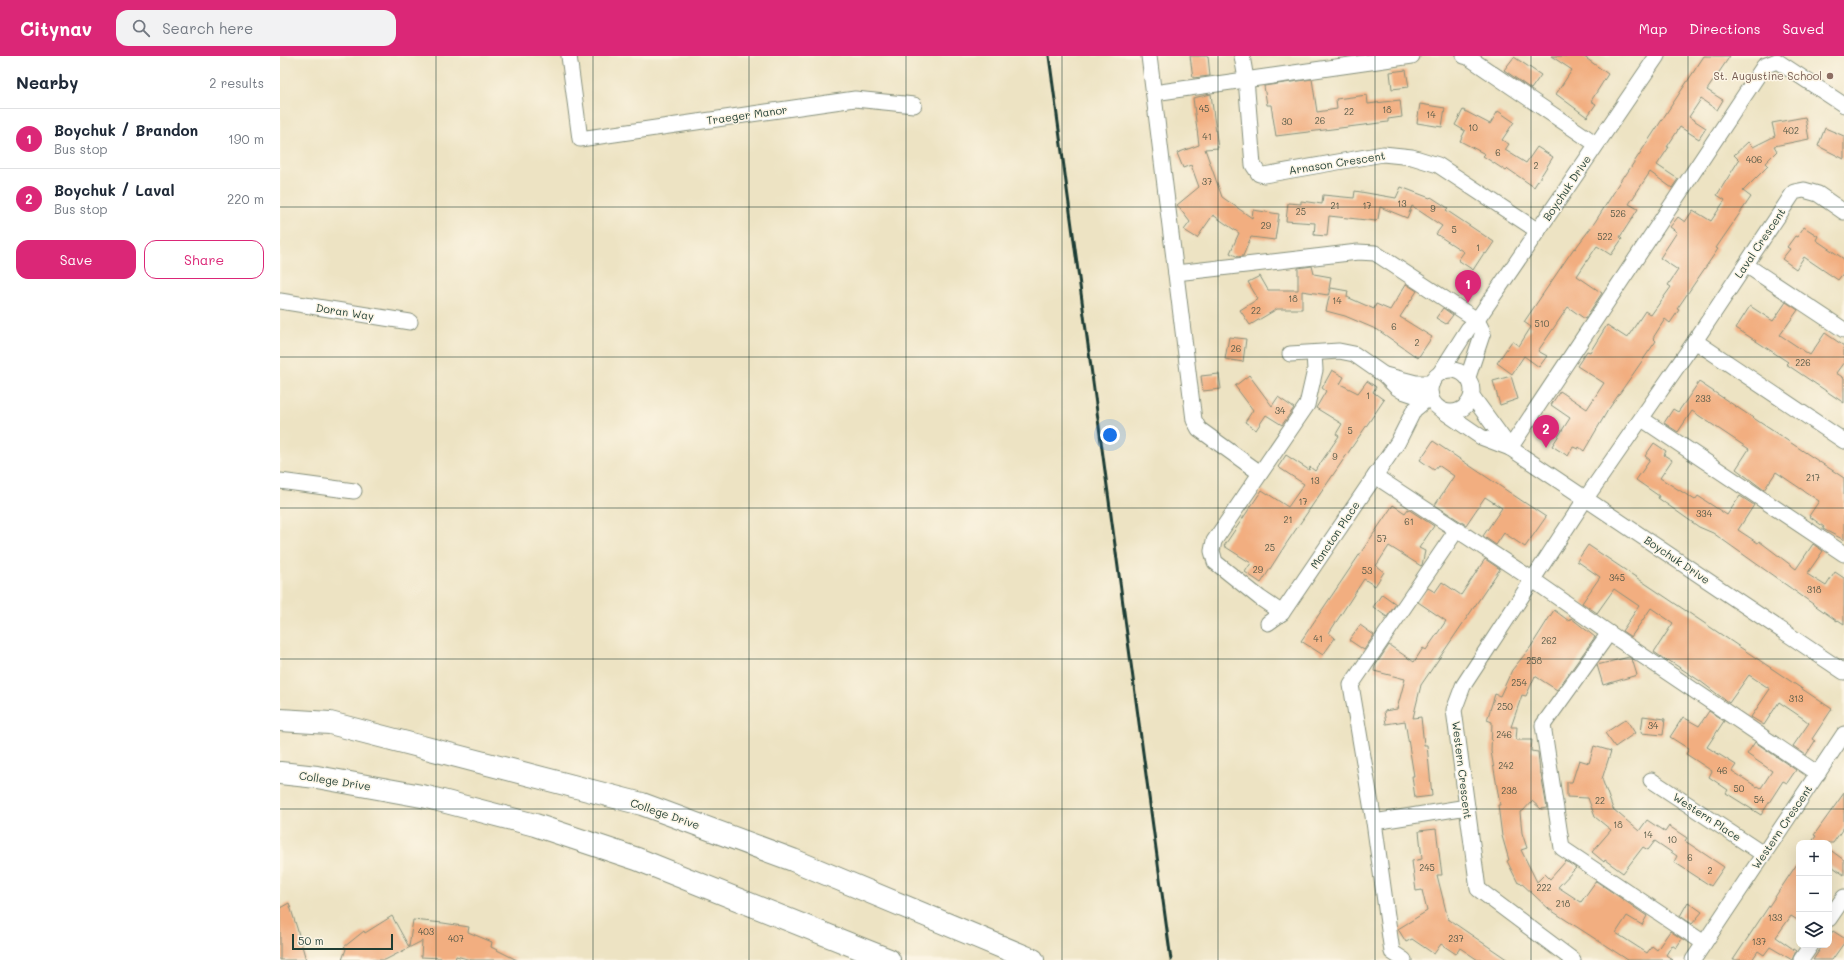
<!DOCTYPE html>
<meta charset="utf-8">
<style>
:root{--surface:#fff;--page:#f2f2f3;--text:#1f2937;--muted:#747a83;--line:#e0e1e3;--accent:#db2777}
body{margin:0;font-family:Mali,sans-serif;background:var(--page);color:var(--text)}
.controls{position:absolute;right:12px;bottom:12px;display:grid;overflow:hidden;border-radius:8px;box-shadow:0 4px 16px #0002}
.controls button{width:36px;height:36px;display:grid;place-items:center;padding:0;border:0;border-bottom:1px solid var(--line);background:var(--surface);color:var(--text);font:20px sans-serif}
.scale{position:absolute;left:12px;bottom:10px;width:101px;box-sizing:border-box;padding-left:4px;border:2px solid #1f3d34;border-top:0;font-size:11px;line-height:14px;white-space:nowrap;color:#1f3d34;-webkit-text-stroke:3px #fcf5e5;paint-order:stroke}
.you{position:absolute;left:830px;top:379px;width:14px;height:14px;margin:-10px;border:3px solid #fff;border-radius:50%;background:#1a73e8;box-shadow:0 0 0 6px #1a73e833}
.badge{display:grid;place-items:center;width:26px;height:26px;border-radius:50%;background:var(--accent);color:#fff;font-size:13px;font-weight:700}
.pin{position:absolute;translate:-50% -33px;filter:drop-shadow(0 1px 2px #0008)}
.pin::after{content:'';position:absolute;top:21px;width:14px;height:12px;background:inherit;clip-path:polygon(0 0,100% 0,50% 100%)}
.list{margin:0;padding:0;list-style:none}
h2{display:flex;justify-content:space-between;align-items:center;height:52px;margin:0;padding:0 16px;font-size:17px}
h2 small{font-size:13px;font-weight:400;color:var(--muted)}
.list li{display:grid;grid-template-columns:26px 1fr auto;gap:12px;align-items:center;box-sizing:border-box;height:60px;padding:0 16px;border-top:1px solid var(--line)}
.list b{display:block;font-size:15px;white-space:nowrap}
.list p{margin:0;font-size:13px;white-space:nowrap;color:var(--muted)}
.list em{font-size:13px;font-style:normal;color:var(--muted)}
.actions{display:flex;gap:8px;padding:12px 16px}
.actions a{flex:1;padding:9px 0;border:1px solid var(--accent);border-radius:12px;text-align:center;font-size:14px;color:var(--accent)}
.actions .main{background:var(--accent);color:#fff}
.icon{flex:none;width:22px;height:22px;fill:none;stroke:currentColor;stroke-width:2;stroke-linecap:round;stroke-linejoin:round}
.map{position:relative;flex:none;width:1564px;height:904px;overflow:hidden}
header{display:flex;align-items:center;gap:24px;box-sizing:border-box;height:56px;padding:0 20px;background:var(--accent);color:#fff}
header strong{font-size:19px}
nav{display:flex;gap:22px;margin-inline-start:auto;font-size:14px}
.search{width:280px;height:36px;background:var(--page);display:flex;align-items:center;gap:10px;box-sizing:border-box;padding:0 14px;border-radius:12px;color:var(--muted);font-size:15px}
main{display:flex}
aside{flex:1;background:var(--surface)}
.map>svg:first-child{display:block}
.building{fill:#f2ae80}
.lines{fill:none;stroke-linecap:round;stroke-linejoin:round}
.minor-casing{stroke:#86907c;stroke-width:17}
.highway-casing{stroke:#86907c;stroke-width:24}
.minor{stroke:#fff;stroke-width:15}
.highway{stroke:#fff;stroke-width:22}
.rail{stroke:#1f3d34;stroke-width:3}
.grid{fill:none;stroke:#1f3d34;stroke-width:1;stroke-opacity:0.55}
.education-dot{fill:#8d6e63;stroke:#fcf5e5;stroke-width:1.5}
.labels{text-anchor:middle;stroke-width:3;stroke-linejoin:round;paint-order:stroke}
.number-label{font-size:9px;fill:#545947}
.education-label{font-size:11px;fill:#785e54;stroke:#fcf5e5;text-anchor:end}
.street-label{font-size:11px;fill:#1f3d34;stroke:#fcf5e5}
</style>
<header>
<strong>Citynav</strong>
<div class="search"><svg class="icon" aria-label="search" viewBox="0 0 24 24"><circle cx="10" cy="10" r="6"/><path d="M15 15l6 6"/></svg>Search here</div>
<nav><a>Map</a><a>Directions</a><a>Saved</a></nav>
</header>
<main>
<aside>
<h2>Nearby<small>2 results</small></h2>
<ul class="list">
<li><span class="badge">1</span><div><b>Boychuk / Brandon</b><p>Bus stop</p></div><em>190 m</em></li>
<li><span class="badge">2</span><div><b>Boychuk / Laval</b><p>Bus stop</p></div><em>220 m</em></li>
</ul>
<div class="actions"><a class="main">Save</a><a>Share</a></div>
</aside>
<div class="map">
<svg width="1564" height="904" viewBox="0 0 1564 904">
<rect width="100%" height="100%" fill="#fcf5e5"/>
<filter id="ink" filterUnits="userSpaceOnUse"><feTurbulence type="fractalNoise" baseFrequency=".025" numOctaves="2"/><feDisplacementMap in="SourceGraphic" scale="8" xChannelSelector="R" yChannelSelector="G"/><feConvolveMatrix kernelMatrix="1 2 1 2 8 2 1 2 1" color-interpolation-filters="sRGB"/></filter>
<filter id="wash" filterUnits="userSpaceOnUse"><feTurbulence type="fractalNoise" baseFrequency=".012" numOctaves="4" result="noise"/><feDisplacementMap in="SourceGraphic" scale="16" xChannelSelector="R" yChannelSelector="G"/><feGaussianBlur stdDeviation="0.9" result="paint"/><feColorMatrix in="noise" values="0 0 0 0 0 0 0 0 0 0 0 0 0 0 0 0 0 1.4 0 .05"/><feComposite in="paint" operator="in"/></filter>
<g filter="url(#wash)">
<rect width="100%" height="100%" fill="#ede3c3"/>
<g id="blocks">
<g class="building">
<polygon points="910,0 928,0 930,20 913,22"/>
<polygon points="1271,0 1303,0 1328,18 1311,45 1316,48 1307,61 1276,38 1292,14"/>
<polygon points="1424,0 1450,0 1427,34 1443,44 1437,54 1421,43 1409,61 1426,72 1419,83 1400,71 1387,91 1389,91 1377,109 1398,123 1392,132 1370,116 1349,148 1358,153 1340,181 1342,183 1331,199 1317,190 1297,220 1322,237 1305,263 1288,251 1258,295 1267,300 1259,311 1244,300 1232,318 1217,307 1232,285 1239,290 1251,271 1244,266 1294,192 1295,193 1315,166 1336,133 1335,133 1344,119 1345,120"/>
<polygon points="1234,1 1261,19 1251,33 1224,14"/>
<polygon points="1126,14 1129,31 1112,33 1110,16"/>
<polygon points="1032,23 1037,56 1057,53 1056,43 1087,39 1088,48 1120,44 1122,61 1108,63 1108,66 996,80 991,49 987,49 984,30"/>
<polygon points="931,38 938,92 925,93 942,141 972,162 973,154 999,158 995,184 971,181 963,200 958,201 950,197 959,177 933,159 917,182 904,174 910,166 897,149 919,131 911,109 903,112 897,97 919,89 913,42"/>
<polygon points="1140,48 1165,52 1162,71 1137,67"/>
<polygon points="1183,54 1210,68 1218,55 1234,66 1222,84 1229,88 1225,94 1246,107 1257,91 1273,101 1254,131 1228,113 1226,115 1203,100 1205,98 1180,85 1185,75 1175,69"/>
<polygon points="1525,61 1529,83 1494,90 1497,95 1485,107 1488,110 1463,135 1471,141 1436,192 1438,193 1397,253 1399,254 1390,267 1385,263 1373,282 1376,285 1328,354 1304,395 1299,391 1298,393 1293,391 1288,400 1272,390 1290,362 1271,349 1280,335 1307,353 1324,327 1297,310 1307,295 1310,296 1327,269 1347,282 1365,255 1371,259 1391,231 1388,229 1398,214 1380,202 1397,176 1390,171 1398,161 1405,166 1413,154 1431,165 1445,144 1437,139 1459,104 1454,99 1468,86 1473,91 1495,80 1492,67"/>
<polygon points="1545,72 1564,80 1564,103 1538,90"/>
<polygon points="1121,131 1150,142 1151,141 1168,152 1166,154 1214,186 1206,198 1204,197 1193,214 1178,204 1184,196 1156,178 1162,170 1132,150 1127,162 1100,151 1098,163 1096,165 1049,160 1047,180 1034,179 1035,167 1006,165 1008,147 1021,148 1021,145 1042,148 1043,139 1074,142 1075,135 1116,142"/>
<polygon points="1524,171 1538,180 1536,184 1564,203 1564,216 1558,224 1524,201 1516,213 1502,203 1510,193 1507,191 1515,180 1517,181"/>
<polygon points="1032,210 1034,218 1051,221 1048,239 1022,235 1022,253 997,253 970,269 960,254 978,243 968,226 980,220 988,234 1018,234 1018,212"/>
<polygon points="1126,228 1137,235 1120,261 1152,281 1138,302 1098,274 1065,260 1046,255 1051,232 1068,235 1067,241 1094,253 1096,248 1110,254"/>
<polygon points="1506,246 1518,254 1500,279 1530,299 1545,277 1564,290 1564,306 1556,317 1564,322 1564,347 1506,308 1508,306 1456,272 1470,250 1493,265"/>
<polygon points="1163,252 1173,259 1166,268 1156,262"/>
<polygon points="949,281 966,283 963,306 945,303"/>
<polygon points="1052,314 1064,321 1060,328 1078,337 1087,325 1096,331 1093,336 1104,344 1004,491 981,527 965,516 971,507 944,490 982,434 1008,451 1024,428 998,411 1006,399 1029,414 1030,411 1035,415 1059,380 1056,378 1062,368 1036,352 1046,335 1042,332"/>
<polygon points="939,318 941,333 923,335 921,320"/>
<polygon points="969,319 992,350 998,341 1014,352 1002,369 986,359 976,374 965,366 973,354 955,330"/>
<polygon points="1231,320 1238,343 1220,349 1213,325"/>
<polygon points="1419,326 1564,422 1564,484 1543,473 1544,471 1529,460 1539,445 1496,416 1484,434 1456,413 1469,393 1412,355 1398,376 1384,367 1393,353 1398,356"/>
<polygon points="1153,385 1266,461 1245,491 1224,477 1216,489 1203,480 1222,452 1205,441 1186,469 1155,449 1174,420 1158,409 1154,414 1140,404"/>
<polygon points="1374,387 1386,395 1384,399 1392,404 1380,422 1415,444 1418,440 1447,459 1460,440 1474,449 1458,474 1478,487 1479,485 1516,513 1533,488 1543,495 1527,518 1546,530 1555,516 1564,522 1564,568 1558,564 1557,565 1433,477 1419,471 1378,442 1379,440 1356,424 1370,404 1365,400"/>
<polygon points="1113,449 1125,457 1128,453 1154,470 1139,492 1145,495 1142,509 1141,510 1109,490 1096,510 1104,516 1095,530 1084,523 1049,577 1055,582 1043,599 1021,585"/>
<polygon points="1308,489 1552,653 1532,683 1535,685 1526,699 1513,690 1529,667 1524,663 1499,646 1484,669 1471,661 1490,633 1469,619 1449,647 1420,625 1388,604 1387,605 1374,596 1393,567 1371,552 1351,581 1342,575 1359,550 1334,533 1317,557 1302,547 1320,521 1297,505"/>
<polygon points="1205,503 1220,513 1141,629 1133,662 1141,661 1144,689 1147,689 1152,740 1135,742 1132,720 1134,720 1125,665 1106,668 1104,655 1117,653 1125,623 1094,615 1095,610 1109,589 1134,606 1143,592 1146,594 1166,565 1138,546 1148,532 1155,536 1162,526 1181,539"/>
<polygon points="1102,538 1116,548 1107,561 1093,551"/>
<polygon points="1274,554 1289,565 1291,562 1315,581 1277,634 1255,620 1246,640 1242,639 1231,671 1237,671 1236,684 1252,684 1251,695 1258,696 1260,717 1261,717 1267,752 1261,753 1252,745 1243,755 1240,756 1242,777 1247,792 1241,794 1257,826 1265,818 1270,823 1286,805 1296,812 1278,831 1301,846 1316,825 1367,860 1362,869 1347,860 1336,877 1367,897 1372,890 1377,894 1390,875 1402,883 1396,892 1392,889 1386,899 1393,904 1348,904 1269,853 1240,826 1238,827 1227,805 1229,804 1222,780 1218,749 1220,749 1211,695 1212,666 1207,664 1215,638 1220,640 1232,614 1250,592"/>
<polygon points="1080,569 1094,579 1084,594 1069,584"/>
<polygon points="1349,601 1352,603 1357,619 1323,629 1317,609"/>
<polygon points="1429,655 1444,665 1427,691 1456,709 1452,715 1477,731 1478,730 1481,732 1492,715 1467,698 1475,686 1516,714 1507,727 1503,725 1481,759 1446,737 1448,734 1429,721 1432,715 1406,698 1409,693 1390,681 1403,661 1419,670"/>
<polygon points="1363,660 1385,663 1383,679 1361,677"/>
<polygon points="1346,663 1355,677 1335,691 1325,677"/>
<polygon points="1314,690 1331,695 1322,723 1333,753 1359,775 1367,764 1385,776 1389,770 1407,782 1405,785 1444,811 1431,830 1394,806 1397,800 1375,785 1368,794 1363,791 1343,817 1325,804 1324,806 1312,796 1331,774 1315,761 1308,742 1287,741 1287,726 1292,726 1299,704 1309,707"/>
<polygon points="1564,737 1564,771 1553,787 1531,787 1536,780 1534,779"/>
<polygon points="1156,773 1162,819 1157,819 1168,863 1228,904 1198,904 1180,892 1176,898 1161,888 1154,898 1132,883 1126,886 1118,873 1147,855 1142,834 1136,835 1132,805 1142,803 1139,775"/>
<polygon points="1549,793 1564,804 1564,819 1549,808"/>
<polygon points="1519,805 1519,865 1511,860 1496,881 1516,895 1512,904 1490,891 1484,899 1478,895 1472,904 1453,904"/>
<polygon points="1408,846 1422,856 1412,868 1400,860"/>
<polygon points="9,847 17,872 26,904 0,904 0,852"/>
<polygon points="112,860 129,891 133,864 163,867 189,871 188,876 212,886 211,891 237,904 191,904 176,900 175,904 161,904 161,902 141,901 142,885 105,904 62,904 66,893 64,891 84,875 85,877"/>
<polygon points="1553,875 1564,882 1564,887 1552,904 1533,904 1543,889 1549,889 1549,880"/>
</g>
</g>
</g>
<g filter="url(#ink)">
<use href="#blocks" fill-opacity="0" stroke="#86907c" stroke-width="1"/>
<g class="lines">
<g class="minor-casing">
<g id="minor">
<polyline points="289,0 300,83 575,43 634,49"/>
<polyline points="869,0 914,364 919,373 980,417"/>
<polyline points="962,0 966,23 973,109 979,118 984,119 1103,98 1132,101 1158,109 1258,175"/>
<polyline points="1184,0 1188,1 1316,88"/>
<polyline points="874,37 1132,0"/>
<polyline points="1466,209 1564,274"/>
<polyline points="896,217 1078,196 1095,197 1197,264"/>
<polyline points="0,245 130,266"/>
<polyline points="1415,285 1564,385"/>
<polyline points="1010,298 1059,295 1074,298 1104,319 1116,331 1122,335 1134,339 1150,337"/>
<circle cx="1171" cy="335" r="21"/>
<polyline points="1160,317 1188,273 1197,264 1377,0"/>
<polyline points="1105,319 1136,327 1152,327"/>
<polyline points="1188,321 1203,276 1197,264"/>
<polyline points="1192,340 1230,392"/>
<polyline points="1163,355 1201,381 1230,392 1564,616"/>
<polyline points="1362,363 1564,498"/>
<polyline points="1230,392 1484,10 1497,5 1564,49"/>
<polyline points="1095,420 1253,524 1329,577 1538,718"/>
<polyline points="0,425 74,435"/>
<polyline points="1002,557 980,542 935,506 932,495 934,485 1027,349 1035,314 1034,298"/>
<polyline points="988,567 1002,557 1118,386 1134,354 1151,340"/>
<polyline points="1329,577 1263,669 1282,792 1424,887"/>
<polyline points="1371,724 1483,798"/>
<polyline points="1094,766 1187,751"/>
<polyline points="1549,863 1564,841"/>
<polyline points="1124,904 1112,896 1094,766 1071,629 1176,475"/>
<polyline points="1293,904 1198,833 1174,654 1183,630 1306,442 1415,285 1514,136 1524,134 1538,138 1564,156"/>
<polyline points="1413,904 1564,678"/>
<polyline points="1521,904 1531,889"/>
</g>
</g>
<g class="highway-casing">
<g id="highway">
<polyline points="0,664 50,667 362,748 513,804 753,904"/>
<polyline points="0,717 37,721 147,741 255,769 357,803 609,904"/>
</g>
</g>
<use href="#minor" class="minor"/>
<use href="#highway" class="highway"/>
<polyline class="rail" points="769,0 891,904"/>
</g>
</g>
<path class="grid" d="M 156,0 L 156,904M 313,0 L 313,904M 469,0 L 469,904M 626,0 L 626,904M 782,0 L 782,904M 938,0 L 938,904M 1095,0 L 1095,904M 1251,0 L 1251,904M 1408,0 L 1408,904M 0,151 L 1564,151M 0,301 L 1564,301M 0,452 L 1564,452M 0,603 L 1564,603M 0,753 L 1564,753"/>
<circle class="education-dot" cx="1550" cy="20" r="4"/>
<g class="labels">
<g class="number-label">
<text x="924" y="56">45</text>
<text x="1107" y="57">18</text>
<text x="1069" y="59">22</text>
<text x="1151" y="62">14</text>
<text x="1040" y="68">26</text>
<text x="1007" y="69">30</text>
<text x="1193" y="75">10</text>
<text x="1511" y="78">402</text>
<text x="927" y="84">41</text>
<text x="1218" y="100">6</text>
<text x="1474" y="107">406</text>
<text x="1256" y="113">2</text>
<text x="927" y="129">37</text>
<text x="1122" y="151">13</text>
<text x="1055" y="153">21</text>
<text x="1087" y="153">17</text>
<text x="1153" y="156">9</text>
<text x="1021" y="159">25</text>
<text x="1338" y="161">526</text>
<text x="986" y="173">29</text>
<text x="1174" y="177">5</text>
<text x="1325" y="184">522</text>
<text x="1198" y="195">1</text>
<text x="1013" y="246">18</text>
<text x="1057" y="248">14</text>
<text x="976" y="258">22</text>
<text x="1262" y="271">510</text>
<text x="1114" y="274">6</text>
<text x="1137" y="290">2</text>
<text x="956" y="296">26</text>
<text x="1523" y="310">226</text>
<text x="1088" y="343">1</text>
<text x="1423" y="346">233</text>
<text x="1000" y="358">34</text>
<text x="1070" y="378">5</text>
<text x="1055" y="404">9</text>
<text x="1533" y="425">217</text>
<text x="1035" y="428">13</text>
<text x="1023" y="449">17</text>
<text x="1424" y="461">334</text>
<text x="1008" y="467">21</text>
<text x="1129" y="469">61</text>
<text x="1102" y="486">57</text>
<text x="990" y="495">25</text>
<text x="978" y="517">29</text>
<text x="1087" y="518">53</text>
<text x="1337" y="525">345</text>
<text x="1534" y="537">318</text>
<text x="1038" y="586">41</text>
<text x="1269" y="588">262</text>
<text x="1254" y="608">258</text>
<text x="1239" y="630">254</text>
<text x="1516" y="646">313</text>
<text x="1225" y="654">250</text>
<text x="1373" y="673">34</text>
<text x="1224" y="682">246</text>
<text x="1226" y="713">242</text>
<text x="1442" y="718">46</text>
<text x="1459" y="736">50</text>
<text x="1229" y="738">238</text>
<text x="1479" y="747">54</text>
<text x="1320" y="748">22</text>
<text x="1338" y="772">18</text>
<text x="1368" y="782">14</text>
<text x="1392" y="787">10</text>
<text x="1410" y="805">6</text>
<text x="1147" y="815">245</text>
<text x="1430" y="818">2</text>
<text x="1264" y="835">222</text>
<text x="1283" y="851">218</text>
<text x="1495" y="865">133</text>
<text x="146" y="879">403</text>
<text x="176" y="886">407</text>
<text x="1176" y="886">237</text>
<text x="1479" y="889">137</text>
</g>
<g class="education-label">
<text x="1542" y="24">St. Augustine School</text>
</g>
<g class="street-label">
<text transform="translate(467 59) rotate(-8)" y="4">Traeger Manor</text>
<text transform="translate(1057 107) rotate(-9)" y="4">Arnason Crescent</text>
<text transform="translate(1287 132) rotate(-56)" y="4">Boychuk Drive</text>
<text transform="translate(1480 187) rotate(-56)" y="4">Laval Crescent</text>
<text transform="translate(65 256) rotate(9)" y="4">Doran Way</text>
<text transform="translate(1055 479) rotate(-56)" y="4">Moncton Place</text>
<text transform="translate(1397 504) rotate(34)" y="4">Boychuk Drive</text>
<text transform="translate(1182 714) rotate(83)" y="4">Western Crescent</text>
<text transform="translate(55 725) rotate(9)" y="4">College Drive</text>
<text transform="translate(385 758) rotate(19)" y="4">College Drive</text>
<text transform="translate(1427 761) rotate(33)" y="4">Western Place</text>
<text transform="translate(1502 771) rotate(-56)" y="4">Western Crescent</text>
</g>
</g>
</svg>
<div class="controls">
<button>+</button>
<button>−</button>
<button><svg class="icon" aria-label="layers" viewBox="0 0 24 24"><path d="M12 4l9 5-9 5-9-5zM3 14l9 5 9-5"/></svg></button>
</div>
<div class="scale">50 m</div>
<div class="you"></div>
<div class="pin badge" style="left:1188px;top:247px">1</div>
<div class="pin badge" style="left:1266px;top:392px">2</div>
</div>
</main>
